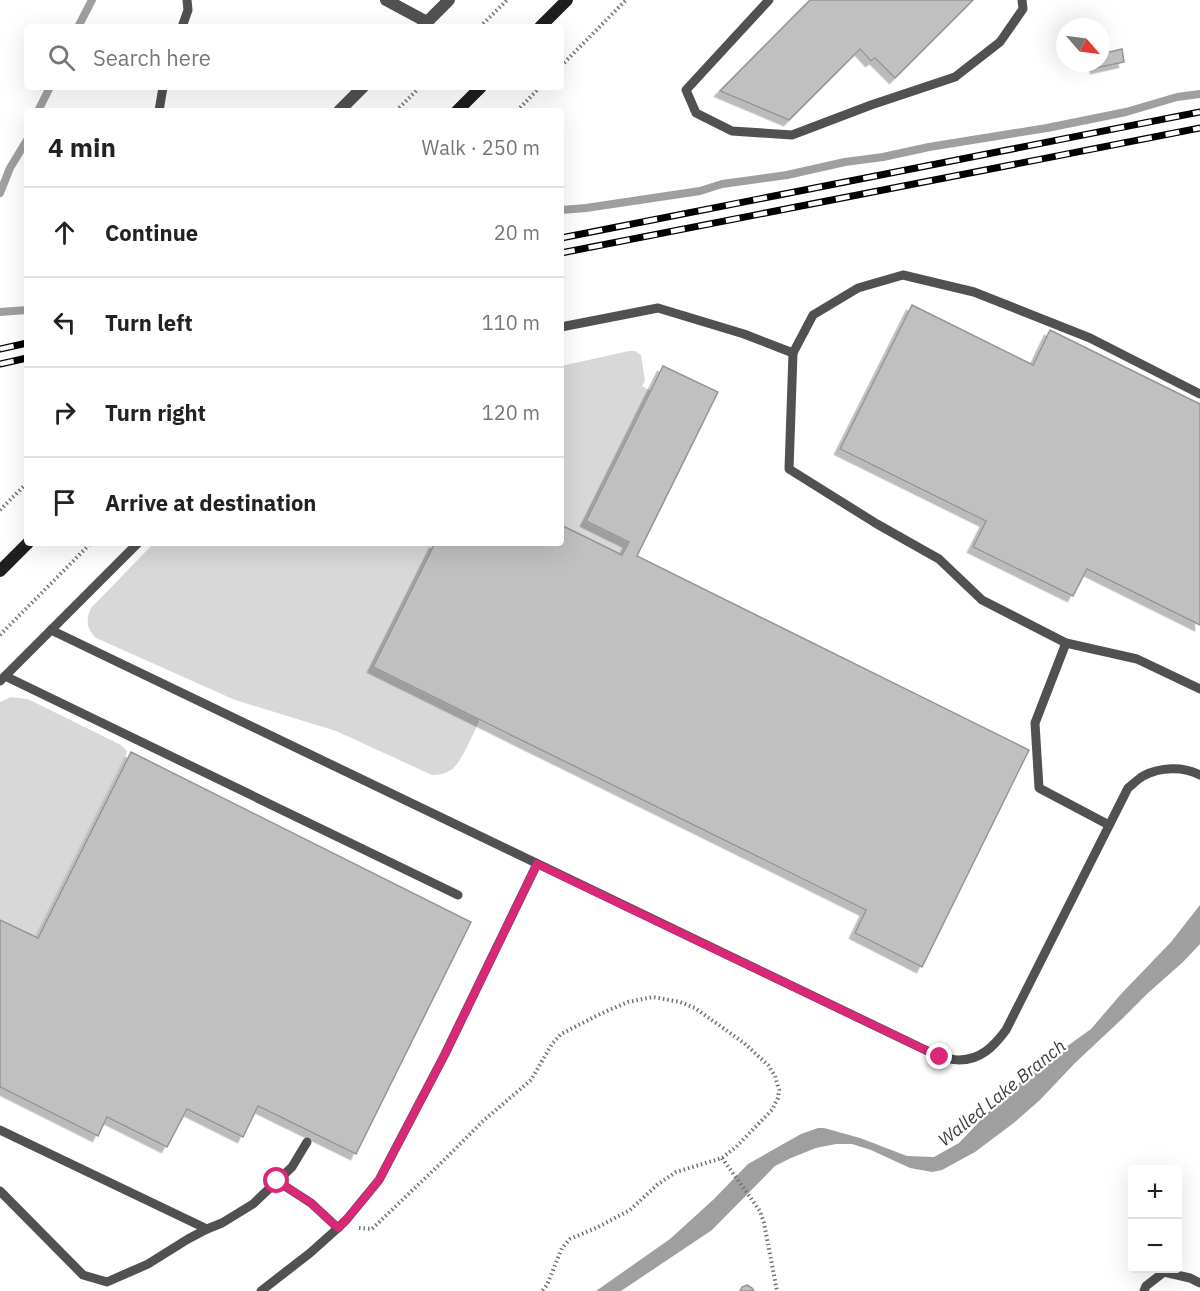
<!DOCTYPE html>
<meta charset="utf-8">
<style>
:root{--surface:#fff;--page:#f6f6f6;--text:#222;--muted:#767676;--line:#e0e0e0}
body{margin:0;font-family:"IBM Plex Sans",sans-serif;background:var(--page);color:var(--text)}
.controls{position:absolute;right:18px;bottom:18px;display:grid;overflow:hidden;border-radius:6px;box-shadow:0 6px 24px #0002}
.controls button{width:54px;height:54px;display:grid;place-items:center;padding:0;border:0;border-bottom:2px solid var(--line);background:var(--surface);color:var(--text);font:30px sans-serif}
.compass{position:absolute;left:1056px;top:18px;width:54px;height:54px;border-radius:50%;background:var(--surface);box-shadow:0 6px 24px #0002;rotate:118deg}
.stop{position:absolute;width:18px;height:18px;margin:-14px;border:4px solid #db2777;border-radius:50%;background:#fff}
.stop.end{background:#db2777;border-color:#fff;box-shadow:0 2px 6px #0008}
.list{margin:0;padding:0;list-style:none}
h2{display:flex;justify-content:space-between;align-items:center;height:78px;margin:0;padding:0 24px;font-size:26px}
h2 small{font-size:20px;font-weight:400;color:var(--muted)}
.list li{display:grid;grid-template-columns:39px 1fr auto;gap:18px;align-items:center;box-sizing:border-box;height:90px;padding:0 24px;border-top:2px solid var(--line)}
.list b{display:block;font-size:22px;white-space:nowrap}
.list em{font-size:20px;font-style:normal;color:var(--muted)}
.icon{flex:none;width:33px;height:33px;fill:none;stroke:currentColor;stroke-width:2;stroke-linecap:round;stroke-linejoin:round}
.map{position:relative;flex:none;width:1200px;height:1291px;overflow:hidden}
.search{position:absolute;background:var(--surface);box-shadow:0 6px 24px #0002;left:24px;top:24px;width:540px;height:66px;display:flex;align-items:center;gap:15px;box-sizing:border-box;padding:0 21px;border-radius:6px;color:var(--muted);font-size:22px}
.panel{position:absolute;background:var(--surface);box-shadow:0 6px 24px #0002;left:24px;top:108px;width:540px;height:438px;border-radius:6px}
.map>svg:first-child{display:block}
.green{fill:#d8d8d8}
.water{fill:#9f9f9f}
.lines{fill:none;stroke-linecap:round;stroke-linejoin:round}
.stream{stroke:#9f9f9f;stroke-width:8}
.building{fill:#c0c0c0;stroke:#959595;stroke-width:1.5;filter:url(#shadow)}
.path{stroke:#737373;stroke-width:4;stroke-dasharray:1.5 3;stroke-linecap:butt}
.service{stroke:#515151;stroke-width:9}
.minor{stroke:#515151;stroke-width:12}
.secondary{stroke:#1e1e1e;stroke-width:12}
.rail-casing{stroke:#000;stroke-width:7}
.rail{stroke:#fff;stroke-width:4.5;stroke-dasharray:14;stroke-linecap:butt}
.route{stroke:#db2777;stroke-width:8}
.labels{text-anchor:middle;stroke-width:4.5;stroke-linejoin:round;paint-order:stroke}
.water-label{font-size:18px;font-style:italic;fill:#404040;stroke:#fff}
</style>
<div class="map">
<svg width="1200" height="1291" viewBox="0 0 1200 1291">
<defs>
<filter id="shadow"><feDropShadow dx="-5.5" dy="5.5" stdDeviation="0" flood-color="#0004"/></filter>
</defs>
<rect width="100%" height="100%" fill="#fff"/>
<g class="green">
<polygon points="629,351 635,351 641,355 645,381 642,386 651,391 586,521 629,542 622,555 561,525 561,366"/>
<path d="M 154,543 L 435,543 L 374,667 L 480,719 C 474,732 461,764 451,770 C 445,774 439,775 432,775 L 336,731 L 235,700 L 96,638 C 87,629 85,620 91,608 Z"/>
<polygon points="11,697 27,699 34,702 121,745 127,751 126,755 35,937 0,920 0,702"/>
</g>
<polygon class="water" points="1200,905 1200,944 1183,962 1148,993 1122,1019 1075,1063 1040,1100 1015,1122 975,1152 942,1170 932,1172 910,1168 871,1150 852,1144 836,1144 816,1148 791,1158 775,1166 712,1230 621,1291 596,1291 670,1239 714,1199 748,1164 801,1134 818,1128 824,1128 860,1138 907,1156 934,1157 950,1148 959,1143 996,1104 1030,1073 1091,1029 1121,994 1171,942"/>
<g class="lines">
<g class="stream">
<polyline points="78,27 92,0"/>
<polyline points="38,111 50,87"/>
<polyline points="0,193 10,168 27,140"/>
<polyline points="561,210 586,208 700,191 722,184 787,175 845,162 883,157 929,147 1047,128 1126,112 1177,97 1200,94"/>
<polyline points="0,312 27,310"/>
</g>
</g>
<g class="building">
<polygon points="810,0 973,0 895,78 875,58 871,61 860,49 789,120 720,91"/>
<polygon points="1122,49 1124,62 1096,68 1095,63 1101,63 1101,54"/>
<polygon points="912,305 1033,365 1050,330 1200,404 1200,625 1087,569 1073,596 973,547 986,521 840,449"/>
<polygon points="663,366 718,392 637,556 1029,750 922,967 855,933 866,910 373,667 435,543 561,543 561,525 622,555 629,542 586,521"/>
<polygon points="131,752 471,922 356,1154 258,1106 243,1137 187,1109 167,1147 107,1117 98,1136 0,1087 0,920 38,938"/>
<polygon points="747,1285 752,1288 754,1291 740,1291 742,1287"/>
</g>
<g class="lines">
<g class="path">
<polyline points="480,27 507,0"/>
<polyline points="561,66 626,0"/>
<polyline points="396,111 420,87"/>
<polyline points="517,111 540,87"/>
<polyline points="0,510 27,483"/>
<polyline points="0,635 91,543"/>
<polyline points="722,1158 760,1211 764,1223 777,1291"/>
<polyline points="359,1228 372,1229 442,1162 483,1121 531,1080 552,1044 561,1034 600,1014 628,1002 653,997 680,1002 695,1008 744,1043 768,1065 775,1076 779,1090 778,1098 772,1110 736,1147 722,1158 676,1172 657,1185 630,1210 596,1228 570,1239 562,1248 547,1285 542,1291"/>
</g>
<g class="service">
<polyline points="769,0 686,90 696,113 732,131 792,135 871,105 955,77 1000,42 1023,9 1022,0"/>
<polyline points="182,27 188,10 187,0"/>
<polyline points="159,111 163,87"/>
<polyline points="561,327 658,308 744,334 793,353 813,315 858,288 903,275 974,292 1090,338 1200,394"/>
<polyline points="793,353 789,469 877,524 939,559 982,600 1066,643 1137,659 1200,689"/>
<path d="M 51,630 L 940,1057 C 946,1058 953,1060 959,1060 C 981,1060 994,1046 1006,1030 L 1128,788 C 1133,784 1138,779 1143,776 C 1160,767 1183,766 1200,775"/>
<polyline points="1066,643 1035,723 1039,788 1109,825"/>
<polyline points="5,676 458,895"/>
<polyline points="0,681 138,543"/>
<polyline points="0,1130 207,1229 188,1239 148,1264 107,1282 83,1275 0,1191"/>
<polyline points="277,1181 311,1203 338,1228"/>
<polyline points="207,1229 222,1223 253,1204 292,1167 307,1142"/>
<polyline points="261,1291 310,1253 338,1228 347,1219 379,1180 445,1054 537,864"/>
<polyline points="1144,1291 1146,1286 1164,1272 1190,1278 1200,1283"/>
</g>
<g class="minor">
<polyline points="386,0 427,22"/>
<polyline points="422,27 449,0"/>
<polyline points="339,111 363,87"/>
</g>
<g class="secondary">
<polyline points="540,27 567,0"/>
<polyline points="457,111 481,87"/>
<polyline points="0,571 28,543"/>
</g>
<g class="rail-casing">
<g id="rail">
<polyline points="561,238 1200,112"/>
<polyline points="561,253 1200,128"/>
<polyline points="0,349 27,343"/>
<polyline points="0,364 27,358"/>
</g>
</g>
<use href="#rail" class="rail"/>
</g>
<g class="lines">
<polyline class="route" points="277,1181 311,1203 338,1228 347,1219 379,1180 445,1054 537,864 940,1057"/>
</g>
<g class="labels">
<g class="water-label">
<text transform="translate(1002 1093) rotate(-39)" y="6">Walled Lake Branch</text>
</g>
</g>
</svg>
<div class="controls">
<button>+</button>
<button>−</button>
</div>
<svg class="compass" viewBox="-18 -18 36 36"><path d="M0-13l5 13h-10z" fill="#e53935"/><path d="M0 13l5-13h-10z" fill="#767676"/></svg>
<div class="stop" style="left:277px;top:1181px"></div>
<div class="stop end" style="left:940px;top:1057px"></div>
<div class="search"><svg class="icon" aria-label="search" viewBox="0 0 24 24"><circle cx="10" cy="10" r="6"/><path d="M15 15l6 6"/></svg>Search here</div>
<section class="panel">
<h2>4 min<small>Walk · 250 m</small></h2>
<ul class="list">
<li><svg class="icon" aria-label="ahead" viewBox="0 0 24 24"><path d="M12 20V5M6 11l6-6 6 6"/></svg><div><b>Continue</b></div><em>20 m</em></li>
<li><svg class="icon" aria-label="left" viewBox="0 0 24 24"><path d="M17 20v-9H6M10 6l-5 5 5 5"/></svg><div><b>Turn left</b></div><em>110 m</em></li>
<li><svg class="icon" aria-label="right" viewBox="0 0 24 24"><path d="M7 20v-9h11M14 6l5 5-5 5"/></svg><div><b>Turn right</b></div><em>120 m</em></li>
<li><svg class="icon" aria-label="arrive" viewBox="0 0 24 24"><path d="M6 21V4h12l-3 4 3 4H6"/></svg><div><b>Arrive at destination</b></div></li>
</ul>
</section>
</div>
